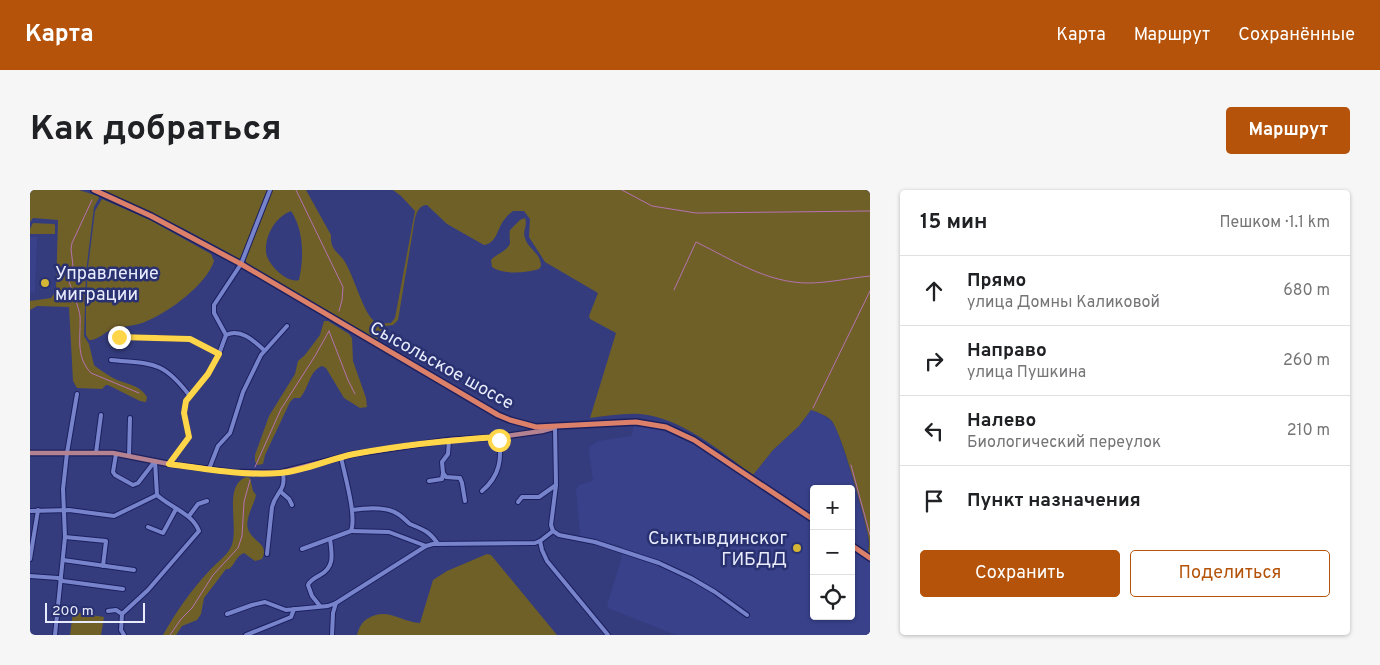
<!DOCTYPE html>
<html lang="ru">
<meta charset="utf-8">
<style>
:root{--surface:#fff;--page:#f6f6f6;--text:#202124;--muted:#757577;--line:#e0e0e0;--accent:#b45309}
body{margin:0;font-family:Overpass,sans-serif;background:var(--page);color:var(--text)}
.controls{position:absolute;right:15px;bottom:15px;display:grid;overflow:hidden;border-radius:5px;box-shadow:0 1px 4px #0004}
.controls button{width:45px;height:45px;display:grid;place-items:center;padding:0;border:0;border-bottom:1px solid var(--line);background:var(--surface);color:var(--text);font:25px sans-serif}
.scale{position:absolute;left:15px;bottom:12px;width:100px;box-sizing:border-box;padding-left:5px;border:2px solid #e8ecfc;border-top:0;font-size:14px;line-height:18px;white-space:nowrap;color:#e8ecfc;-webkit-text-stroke:4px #2a3171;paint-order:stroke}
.stop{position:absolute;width:15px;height:15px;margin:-11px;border:4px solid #ffd54a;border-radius:50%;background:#fff}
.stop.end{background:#ffd54a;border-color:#fff;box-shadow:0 1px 5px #0008}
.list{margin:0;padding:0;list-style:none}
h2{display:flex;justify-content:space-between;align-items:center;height:65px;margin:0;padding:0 20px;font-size:21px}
h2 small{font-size:16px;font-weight:400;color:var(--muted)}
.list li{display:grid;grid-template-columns:32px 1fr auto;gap:15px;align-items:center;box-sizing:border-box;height:70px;padding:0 20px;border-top:1px solid var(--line)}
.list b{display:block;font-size:19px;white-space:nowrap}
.list p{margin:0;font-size:16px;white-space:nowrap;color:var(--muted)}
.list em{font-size:16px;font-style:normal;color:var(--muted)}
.actions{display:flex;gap:10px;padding:15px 20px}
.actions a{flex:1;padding:11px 0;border:1px solid var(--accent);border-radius:5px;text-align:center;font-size:18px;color:var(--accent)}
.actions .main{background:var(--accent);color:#fff}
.icon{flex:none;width:28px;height:28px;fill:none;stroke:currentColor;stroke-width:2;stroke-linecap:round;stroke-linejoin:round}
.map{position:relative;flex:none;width:840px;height:445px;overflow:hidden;border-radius:5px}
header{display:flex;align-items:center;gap:30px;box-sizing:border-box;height:70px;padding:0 25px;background:var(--accent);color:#fff}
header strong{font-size:24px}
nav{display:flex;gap:28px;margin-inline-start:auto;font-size:18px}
.intro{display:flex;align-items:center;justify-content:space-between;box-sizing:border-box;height:120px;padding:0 30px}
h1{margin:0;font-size:35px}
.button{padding:12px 22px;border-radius:5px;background:var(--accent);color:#fff;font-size:18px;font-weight:700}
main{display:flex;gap:30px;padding:0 30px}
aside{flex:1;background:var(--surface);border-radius:5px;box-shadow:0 1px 4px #0004}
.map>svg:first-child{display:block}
.built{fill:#38418a}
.green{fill:#6f6028;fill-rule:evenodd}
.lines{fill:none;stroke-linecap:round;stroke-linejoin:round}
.stream{stroke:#b572b0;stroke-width:1}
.minor-casing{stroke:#1d205f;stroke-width:6}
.major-casing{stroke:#1d205f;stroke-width:7}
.highway-casing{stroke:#1d205f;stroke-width:8}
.minor{stroke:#7784cc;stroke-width:4}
.major{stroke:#b48291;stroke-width:4.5}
.highway{stroke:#dc806a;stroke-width:5}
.route{stroke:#ffd54a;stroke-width:6}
.poi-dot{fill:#d5b535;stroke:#2a3171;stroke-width:2}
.labels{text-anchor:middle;stroke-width:5;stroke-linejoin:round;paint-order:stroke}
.poi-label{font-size:18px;fill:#e8ecfc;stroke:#2a3171;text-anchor:start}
.street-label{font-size:18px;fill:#e8ecfc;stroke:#2a3171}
</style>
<header>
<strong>Карта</strong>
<nav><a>Карта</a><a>Маршрут</a><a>Сохранённые</a></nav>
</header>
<div class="intro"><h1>Как добраться</h1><a class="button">Маршрут</a></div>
<main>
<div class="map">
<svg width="840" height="445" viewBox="0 0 840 445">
<rect width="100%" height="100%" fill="#343c7d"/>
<g class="built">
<polygon points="0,47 7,47 5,103 0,102"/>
<polygon points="781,220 790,223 801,231 806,238 820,280 837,343 838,362 821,351 821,299 784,299 784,326 723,285 743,260 769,236"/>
<polygon points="603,236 623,237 636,241 661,252 784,334 784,426 821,426 821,358 840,372 840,445 646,445 578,418 577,415 592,367 593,359 591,356 550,346 546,299 549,295 563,291 559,259 561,256 568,251 601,246 603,242"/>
</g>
<g class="green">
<path d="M 0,0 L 49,0 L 68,6 L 69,8 L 64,17 L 56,82 L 54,146 L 59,154 L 64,175 C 67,178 81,187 85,189 C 96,194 110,195 117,207 L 116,212 L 110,211 L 78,195 L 76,195 L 72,199 L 47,198 L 43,191 L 39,117 L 7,116 L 0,120 L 0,111 L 21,108 L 26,101 L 28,30 L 3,28 L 0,32 Z"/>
<path d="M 71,0 L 239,0 L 212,67 L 209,69 C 164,43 119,20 71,0 Z"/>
<path d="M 242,0 L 276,0 L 301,45 C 300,61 308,61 315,72 C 324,87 332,118 342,129 C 347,135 354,133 361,133 L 365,128 L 385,21 L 371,6 L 363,0 L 840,0 L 840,363 L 838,362 C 839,358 839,354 839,351 C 837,334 811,240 801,230 C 795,225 788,222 781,220 L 769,236 L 743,260 L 723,285 C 690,261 652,228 610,224 C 593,223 576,226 560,228 L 586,143 L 560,129 L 559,126 L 568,103 L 515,72 L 499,47 L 500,29 L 494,21 L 483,21 C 480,23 477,26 474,30 C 467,39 467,53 454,55 L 417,34 L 397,15 C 390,15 387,21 385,28 L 368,130 L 363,135 L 355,136 L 347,150 L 216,73 L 216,68 ZM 261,21 C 274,40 274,68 269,90 C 257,94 237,74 236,62 C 235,44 246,27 261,21 Z"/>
<path d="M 72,9 L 120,30 L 181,64 L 184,71 C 177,94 139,122 117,131 C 106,136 94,136 83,139 C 74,142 69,150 59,150 L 56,145 L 56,113 L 58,77 L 65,21 Z"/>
<path d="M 495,28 C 498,36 492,41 495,48 C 498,59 511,63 511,76 L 509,79 C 495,83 474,85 462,77 L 461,70 C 466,64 478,61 480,53 C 480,49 479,44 480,40 L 490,30 Z"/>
<polygon points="3,33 24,34 25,35 25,44 0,44 0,39"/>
<path d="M 294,131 L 298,131 L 319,144 L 322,148 L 323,171 L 336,208 L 337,217 L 330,218 L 314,208 L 296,178 L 292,176 C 279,181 279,198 270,208 L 264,208 L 260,212 L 235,265 L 233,274 L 227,275 L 225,271 L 225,265 L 239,226 L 265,184 L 268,171 L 275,165 L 290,145 Z"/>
<path d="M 217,287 L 220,288 L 223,301 L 226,305 C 224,316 212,332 220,343 C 226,353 239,355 232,369 L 225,371 L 214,363 C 206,366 206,373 199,379 L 196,379 L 174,408 L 171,424 L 167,430 L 152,436 L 146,445 L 133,445 C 146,422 162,399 180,380 C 187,372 196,367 201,357 C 210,339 192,294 217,287 Z"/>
<path d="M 457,364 L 461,365 L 527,445 L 327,445 C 329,438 331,433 337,429 C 356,416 371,432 390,433 L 403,390 L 417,381 Z"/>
<polygon points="43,422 74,427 71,445 40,445"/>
</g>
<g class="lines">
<g class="stream">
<polyline points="266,0 313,97 312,110 309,121"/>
<polyline points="592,0 622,16 666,23 840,21"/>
<path d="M 62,10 L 42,53 L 41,59 L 43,76 L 38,88 C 41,99 49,117 50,126 C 51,147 45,166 61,183 L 109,203"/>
<path d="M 644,100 L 666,52 C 701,69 737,93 778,93 C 798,93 820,88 840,86"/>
<polyline points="299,141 318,190 325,204"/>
<polyline points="783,218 840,101"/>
<polyline points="821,275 840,345"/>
<polyline points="225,277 251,219 285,166 299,141"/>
<polyline points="140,445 151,429 162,418 183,385 208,358 212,346 214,312 220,290"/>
</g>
<g class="minor-casing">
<g id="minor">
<path d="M 196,145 C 211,138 224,151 234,160"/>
<polyline points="89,147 160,149 189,164"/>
<path d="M 81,170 C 122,174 132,170 159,205"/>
<polyline points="525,237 526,295 521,335 523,341 529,345 565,352 629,373 661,388 685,402 717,425"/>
<polyline points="419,250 418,264 412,272 413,283 416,287 430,288 432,293 435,311"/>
<polyline points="66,263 71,225"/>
<polyline points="86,264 83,282 85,285 103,295 108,293 125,271"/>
<polyline points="99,266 100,228"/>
<polyline points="125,271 127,305"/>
<polyline points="139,274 159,247 154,223 156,211 178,184 189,164 196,145 184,123 184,115 211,74 240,0"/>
<polyline points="179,279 188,256 200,243 213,202 231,165 257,136"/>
<polyline points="399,291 412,289 413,283"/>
<path d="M 452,301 C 470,286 472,269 469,247"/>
<polyline points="251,302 259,309 262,315"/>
<polyline points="488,312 492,307 509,307 526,295"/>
<path d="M 322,320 C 335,318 356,316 368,324 C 373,327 376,331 380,334 C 394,340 399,341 408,354"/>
<polyline points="0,321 39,320 84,326 127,305"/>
<polyline points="159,326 168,314 177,311"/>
<polyline points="118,337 133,343 146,319"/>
<polyline points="321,341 359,342 396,356"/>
<polyline points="35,347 76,351 73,376"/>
<polyline points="510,351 512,360 517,371 578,445"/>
<path d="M 272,359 L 321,341 C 327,326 314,283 311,267"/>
<path d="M 237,364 L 242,317 C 246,301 256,302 253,283"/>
<polyline points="0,369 8,320"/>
<polyline points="33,370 104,380"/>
<polyline points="0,386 28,388 33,391 93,399"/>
<path d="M 290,416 L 282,406 L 278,395 C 280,390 285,388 290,385 C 305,377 302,364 300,349"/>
<polyline points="78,421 86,420 92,424"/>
<path d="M 92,424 L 118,400 L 169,341 C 162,323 141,318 127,305"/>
<polyline points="92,424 91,440 94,445"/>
<polyline points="197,424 222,415 235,412 256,420 298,416 306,413 396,356 403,354 505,353 510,351 523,341"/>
<polyline points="25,445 35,347 33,299 37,263 47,204"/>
<polyline points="216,445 261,427 264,419"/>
<polyline points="302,445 303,423 306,413"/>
</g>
</g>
<g class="major-casing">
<polyline id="major" points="0,263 83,263 139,274 179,279 201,282 249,283 324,264 419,250 469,247 512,241 523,238"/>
</g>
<g class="highway-casing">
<g id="highway">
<polyline points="64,0 121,26 211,74 468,225 480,230 506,237 606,232 636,237 664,250 784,330"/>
<polyline points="821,355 840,368"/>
</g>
</g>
<use href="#minor" class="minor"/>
<use href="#major" class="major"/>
<use href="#highway" class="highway"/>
</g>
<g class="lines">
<path class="route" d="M 89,147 L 160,149 L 189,164 L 178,184 L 156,211 L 154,223 L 159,247 L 139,274 C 175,279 213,286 250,283 C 275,281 299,269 324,264 C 372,255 420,250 469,247 L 469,250"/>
</g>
<g class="poi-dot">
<circle cx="15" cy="93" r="5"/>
<circle cx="767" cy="358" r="5"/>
</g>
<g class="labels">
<g class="poi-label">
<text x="25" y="89">Управление<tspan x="25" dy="21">миграции</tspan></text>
<text x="757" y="354" text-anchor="end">Сыктывдинског<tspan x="757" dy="21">ГИБДД</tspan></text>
</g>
<g class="street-label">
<text transform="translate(412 175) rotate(29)" y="6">Сысольское шоссе</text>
</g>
</g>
</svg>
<div class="controls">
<button>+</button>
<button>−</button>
<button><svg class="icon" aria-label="locate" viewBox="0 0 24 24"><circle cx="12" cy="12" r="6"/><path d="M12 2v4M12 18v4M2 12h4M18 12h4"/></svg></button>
</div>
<div class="scale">200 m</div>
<div class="stop" style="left:469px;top:250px"></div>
<div class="stop end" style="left:89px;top:147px"></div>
</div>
<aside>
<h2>15 мин<small>Пешком · 1.1 km</small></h2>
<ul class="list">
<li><svg class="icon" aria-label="ahead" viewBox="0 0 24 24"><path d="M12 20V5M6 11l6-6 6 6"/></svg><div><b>Прямо</b><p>улица Домны Каликовой</p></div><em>680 m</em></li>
<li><svg class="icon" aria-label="right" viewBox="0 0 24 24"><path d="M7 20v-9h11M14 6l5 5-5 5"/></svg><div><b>Направо</b><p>улица Пушкина</p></div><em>260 m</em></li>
<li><svg class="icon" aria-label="left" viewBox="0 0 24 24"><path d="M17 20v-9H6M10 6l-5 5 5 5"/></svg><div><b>Налево</b><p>Биологический переулок</p></div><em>210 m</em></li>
<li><svg class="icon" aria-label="arrive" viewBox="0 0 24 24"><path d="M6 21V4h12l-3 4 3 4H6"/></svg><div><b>Пункт назначения</b></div></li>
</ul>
<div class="actions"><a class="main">Сохранить</a><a>Поделиться</a></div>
</aside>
</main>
